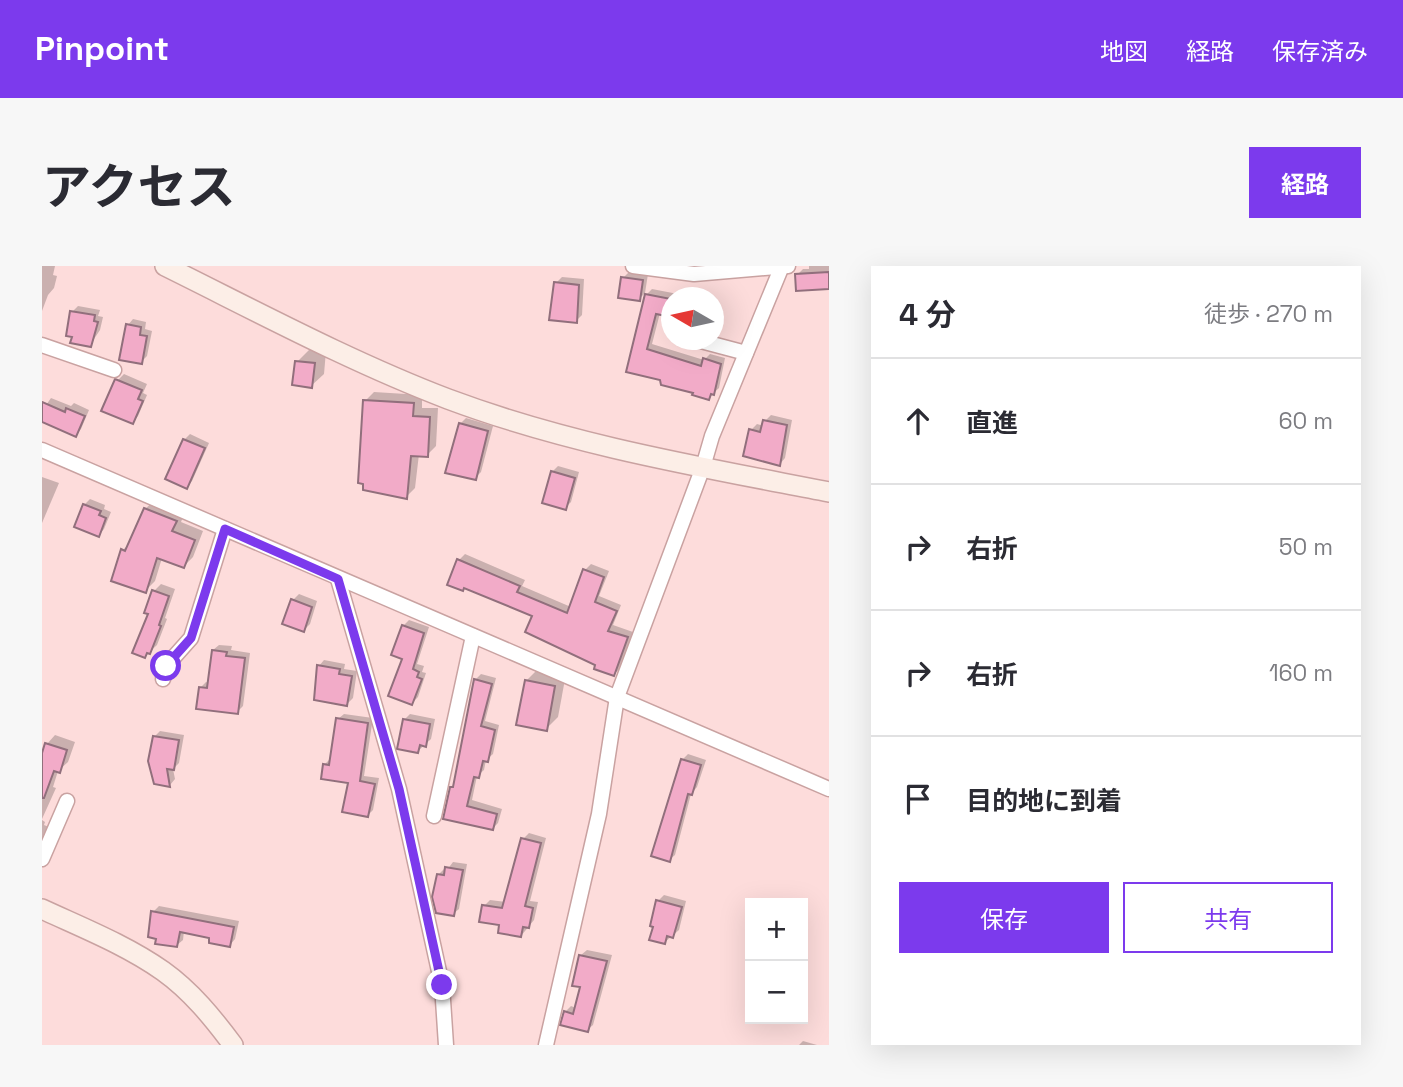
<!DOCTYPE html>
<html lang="ja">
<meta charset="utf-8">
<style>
:root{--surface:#fff;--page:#f7f7f7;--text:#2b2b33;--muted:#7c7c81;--line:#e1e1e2;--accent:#7c3aed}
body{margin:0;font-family:"Space Grotesk","Noto Sans JP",sans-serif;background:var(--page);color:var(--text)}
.controls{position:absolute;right:21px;bottom:21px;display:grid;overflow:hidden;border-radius:0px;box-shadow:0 7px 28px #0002}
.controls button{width:63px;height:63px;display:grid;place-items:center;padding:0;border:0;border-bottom:2px solid var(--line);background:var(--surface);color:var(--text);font:35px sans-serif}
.compass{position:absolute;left:619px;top:21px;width:63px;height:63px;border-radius:50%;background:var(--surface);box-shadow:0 7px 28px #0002;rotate:279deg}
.stop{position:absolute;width:21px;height:21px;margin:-16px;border:5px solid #7c3aed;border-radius:50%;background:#fff}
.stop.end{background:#7c3aed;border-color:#fff;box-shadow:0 2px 7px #0008}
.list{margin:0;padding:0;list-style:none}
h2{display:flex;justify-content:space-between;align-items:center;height:91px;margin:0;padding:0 28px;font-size:30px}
h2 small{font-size:23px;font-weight:400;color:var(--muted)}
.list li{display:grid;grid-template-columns:46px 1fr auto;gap:21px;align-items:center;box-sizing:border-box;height:126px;padding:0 28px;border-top:2px solid var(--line)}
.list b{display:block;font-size:26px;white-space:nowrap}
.list em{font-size:23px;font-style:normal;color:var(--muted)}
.actions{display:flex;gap:14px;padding:21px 28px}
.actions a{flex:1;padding:16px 0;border:2px solid var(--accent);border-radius:0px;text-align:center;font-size:24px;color:var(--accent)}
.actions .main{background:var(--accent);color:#fff}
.icon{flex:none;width:38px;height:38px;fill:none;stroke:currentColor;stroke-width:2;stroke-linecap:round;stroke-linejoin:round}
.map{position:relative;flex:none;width:787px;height:779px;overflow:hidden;border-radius:0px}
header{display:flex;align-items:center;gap:42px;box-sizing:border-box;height:98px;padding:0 35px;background:var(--accent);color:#fff}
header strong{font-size:33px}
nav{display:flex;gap:38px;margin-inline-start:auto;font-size:24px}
.intro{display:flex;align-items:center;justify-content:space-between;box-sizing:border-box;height:168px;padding:0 42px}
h1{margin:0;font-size:49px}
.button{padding:18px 32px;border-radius:0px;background:var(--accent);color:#fff;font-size:24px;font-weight:700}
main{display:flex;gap:42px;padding:0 42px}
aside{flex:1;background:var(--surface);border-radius:0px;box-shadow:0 7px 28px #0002}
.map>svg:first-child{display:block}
.shadow{fill:#0003}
.building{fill:#f2abc8;stroke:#916f7c;stroke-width:2}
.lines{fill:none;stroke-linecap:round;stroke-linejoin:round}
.street-casing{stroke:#c9a2a1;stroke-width:17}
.secondary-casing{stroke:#c9a2a1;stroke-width:22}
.street{stroke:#fff;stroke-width:14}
.secondary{stroke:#fceee7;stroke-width:19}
.route{stroke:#7c3aed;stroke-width:9}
</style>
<header>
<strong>Pinpoint</strong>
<nav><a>地図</a><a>経路</a><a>保存済み</a></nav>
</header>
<div class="intro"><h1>アクセス</h1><a class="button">経路</a></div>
<main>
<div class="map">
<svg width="787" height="779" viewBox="0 0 787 779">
<rect width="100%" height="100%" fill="#fddcdb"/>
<g class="shadow">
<polygon points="0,0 13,0 11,9 15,10 12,22 6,29 0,45"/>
<polygon points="767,0 787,0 787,21 755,9 761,3 767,3"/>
<polygon points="587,6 606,8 603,27 597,33 581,12"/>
<polygon points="520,11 542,13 540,49 534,55 514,17"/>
<polygon points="610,23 641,29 641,32 629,32 629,49 618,47 610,78 662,94 668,88 683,92 677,122 666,132 619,112 586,105 605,28"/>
<polygon points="36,40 58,44 56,50 61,51 58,64 48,79 32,70 30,46"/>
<polygon points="91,53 104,56 103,63 110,65 105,90 99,96 86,59"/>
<polygon points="267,84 284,85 282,108 269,120 255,96"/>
<polygon points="82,108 105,118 101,127 105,129 96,150 90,156 76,114"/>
<polygon points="332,126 380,129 380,142 396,142 394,180 385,189 377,188 373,222 364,231 323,135"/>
<polygon points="9,132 29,140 32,137 47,144 39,163 33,169 0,154 0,145"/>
<polygon points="729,149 750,154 743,192 738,198 709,164 715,158 722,160 723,155"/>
<polygon points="424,152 451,160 439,206 433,212 418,158"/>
<polygon points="148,168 167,177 150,215 144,221 142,174"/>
<polygon points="516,200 537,206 529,236 523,242 510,206"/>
<polygon points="0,211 17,217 0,257"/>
<polygon points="48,233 63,239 62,243 69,246 62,263 57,269 42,239"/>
<polygon points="113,234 143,246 139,256 161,265 151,291 142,300 120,292 113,315 103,325 81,284 88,277 103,243"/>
<polygon points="423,288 483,314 480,320 529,341 543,304 549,298 567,305 557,330 579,339 571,359 591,366 578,403 572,408 556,398 417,294"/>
<polygon points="119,318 133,323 123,352 125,353 115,379 103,390 112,325"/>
<polygon points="257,328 275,335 268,358 262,364 251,334"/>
<polygon points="367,354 387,361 375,398 382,400 380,406 384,407 376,431 370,437 362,392 361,360"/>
<polygon points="177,379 190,380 189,384 208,387 201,440 195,446 158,422 164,416 167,417 171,384"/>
<polygon points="282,394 303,398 302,403 315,405 311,432 305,438 277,400"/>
<polygon points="496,403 524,408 516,451 504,463 484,415"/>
<polygon points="439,408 454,412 443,455 457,459 451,488 444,494 442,504 435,510 430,534 460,543 456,557 450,563 403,552 410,521 413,518 433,414"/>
<polygon points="302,448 331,452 322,510 337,512 331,544 326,549 308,516 283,498 288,493 296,453"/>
<polygon points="368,448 393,453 389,473 376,485 362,454"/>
<polygon points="118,465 142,469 137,497 131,503 133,513 128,519 113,517 112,471"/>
<polygon points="13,469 33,476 26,496 16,505 11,521 14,522 0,553 0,492 5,478"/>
<polygon points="646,488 664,494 655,521 649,528 633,589 627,594 640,494"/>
<polygon points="0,554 3,556 2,559 7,561 0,574"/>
<polygon points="487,567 504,572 488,635 496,636 492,654 479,670 459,657 442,640 448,634 464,636 481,573"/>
<polygon points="411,596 425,598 417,643 411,648 396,609 402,603 405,604"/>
<polygon points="622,629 644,635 637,664 623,676 616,635"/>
<polygon points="117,640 197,655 193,673 188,679 169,670 142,665 141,674 135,679 111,646"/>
<polygon points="545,684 570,689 551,759 545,764 523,746 529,740 534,742 540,720 539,689"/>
<polygon points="761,775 775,779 757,779"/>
</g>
<g class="building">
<polygon points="787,6 787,23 754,25 753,8"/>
<polygon points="579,11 601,14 598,35 576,32"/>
<polygon points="512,16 537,19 535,57 507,54"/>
<polygon points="603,28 629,33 629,51 614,48 605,83 659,100 661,92 679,98 672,129 669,128 667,134 650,129 651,127 619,119 618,114 584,106"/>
<polygon points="28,45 53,49 52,55 56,56 49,81 28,77 30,71 24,70"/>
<polygon points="84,58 99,61 98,69 105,70 100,98 77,94"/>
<polygon points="253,95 273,97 270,122 250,119"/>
<polygon points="73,113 100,124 96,133 101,135 91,158 59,145"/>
<polygon points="321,134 372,137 371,150 388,151 386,191 369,190 365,233 321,224 321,218 316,217"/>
<polygon points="0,136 23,146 24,142 43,150 34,171 0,156"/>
<polygon points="721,154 745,159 738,200 701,190 707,163 718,166"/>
<polygon points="417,157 446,165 434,214 403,207"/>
<polygon points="141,173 163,182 145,223 123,213"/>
<polygon points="509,205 533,212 524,244 500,237"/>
<polygon points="41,238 59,245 57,249 64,252 57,271 32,261"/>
<polygon points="102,242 135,255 130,265 153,274 142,302 115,292 104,327 69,315 79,283 83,285"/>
<polygon points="415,293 478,320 475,326 525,347 541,303 562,311 553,336 575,345 566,365 586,371 572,410 552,403 553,399 483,366 490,350 422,322 421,325 405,319"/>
<polygon points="110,324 127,330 117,359 119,360 108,388 105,387 103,392 90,387 106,348 102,347"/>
<polygon points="249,333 270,341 262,366 240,358"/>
<polygon points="360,359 382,367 371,403 377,406 375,411 380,413 370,439 346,430 360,393 349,389"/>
<polygon points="170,384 185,386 184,390 203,392 196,448 154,443 157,421 165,422"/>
<polygon points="275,399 298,403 297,408 310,410 305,440 272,434"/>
<polygon points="432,413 450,418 439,460 453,464 446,496 441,495 437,512 432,511 425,540 455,548 451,564 401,553 408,521 411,521"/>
<polygon points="483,414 513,420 505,465 474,459"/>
<polygon points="294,452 326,457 318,515 333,518 326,551 300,546 306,517 279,513 281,498 287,499"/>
<polygon points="361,453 388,458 384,481 378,479 376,487 355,483"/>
<polygon points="111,470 137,474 132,504 125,503 128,521 112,518 106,495"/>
<polygon points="3,477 25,484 18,507 12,505 2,532 0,532 0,487"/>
<polygon points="639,493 659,499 650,529 646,528 628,596 609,590"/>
<polygon points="479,572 499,577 483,640 491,642 487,662 481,661 479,671 456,667 457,659 437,656 440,639 460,642"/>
<polygon points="403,601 421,604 412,650 394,647 390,631 395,608 402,609"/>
<polygon points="614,634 640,641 631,672 625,670 623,678 607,674 611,661 608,660"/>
<polygon points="109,645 192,661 188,681 167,677 167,672 138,666 135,681 113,678 114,673 106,671"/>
<polygon points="537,689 565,695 546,766 518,759 522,745 531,748 538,721 530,720"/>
</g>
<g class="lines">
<g class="street-casing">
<g id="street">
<polyline points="591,0 652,8 746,0"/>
<polyline points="655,74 704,87"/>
<polyline points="0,79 72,104"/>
<polyline points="0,184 787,523"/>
<polyline points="296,313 357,523 400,719 404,779"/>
<polyline points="121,413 124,400 149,372 183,263"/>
<polyline points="392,550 431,370"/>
<polyline points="0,593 25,535"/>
<polyline points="504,779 557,548 575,431 661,201 670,170 740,0"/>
</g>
</g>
<g class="secondary-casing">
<g id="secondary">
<path d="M 123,0 C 216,46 309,96 406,133 C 529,179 659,201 787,226"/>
<path d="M 0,643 C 41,662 84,679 121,705 C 149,725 171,752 191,779"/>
</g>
</g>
<use href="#street" class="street"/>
<use href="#secondary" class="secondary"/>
</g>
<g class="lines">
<polyline class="route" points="124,400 149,372 183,263 296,313 357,523 400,719"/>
</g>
</svg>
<div class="controls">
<button>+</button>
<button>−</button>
</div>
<svg class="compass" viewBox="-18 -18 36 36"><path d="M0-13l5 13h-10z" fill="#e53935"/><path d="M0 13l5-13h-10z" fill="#7c7c81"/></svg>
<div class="stop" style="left:124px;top:400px"></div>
<div class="stop end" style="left:400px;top:719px"></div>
</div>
<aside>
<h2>4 分<small>徒歩 · 270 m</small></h2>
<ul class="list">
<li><svg class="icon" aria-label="ahead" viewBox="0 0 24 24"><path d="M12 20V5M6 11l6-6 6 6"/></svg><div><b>直進</b></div><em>60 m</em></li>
<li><svg class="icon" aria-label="right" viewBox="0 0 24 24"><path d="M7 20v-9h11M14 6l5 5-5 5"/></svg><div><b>右折</b></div><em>50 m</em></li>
<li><svg class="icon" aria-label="right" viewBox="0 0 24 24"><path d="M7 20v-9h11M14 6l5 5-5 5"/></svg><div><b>右折</b></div><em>160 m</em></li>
<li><svg class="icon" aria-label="arrive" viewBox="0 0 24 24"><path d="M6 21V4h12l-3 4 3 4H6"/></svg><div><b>目的地に到着</b></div></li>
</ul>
<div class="actions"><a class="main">保存</a><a>共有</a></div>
</aside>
</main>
